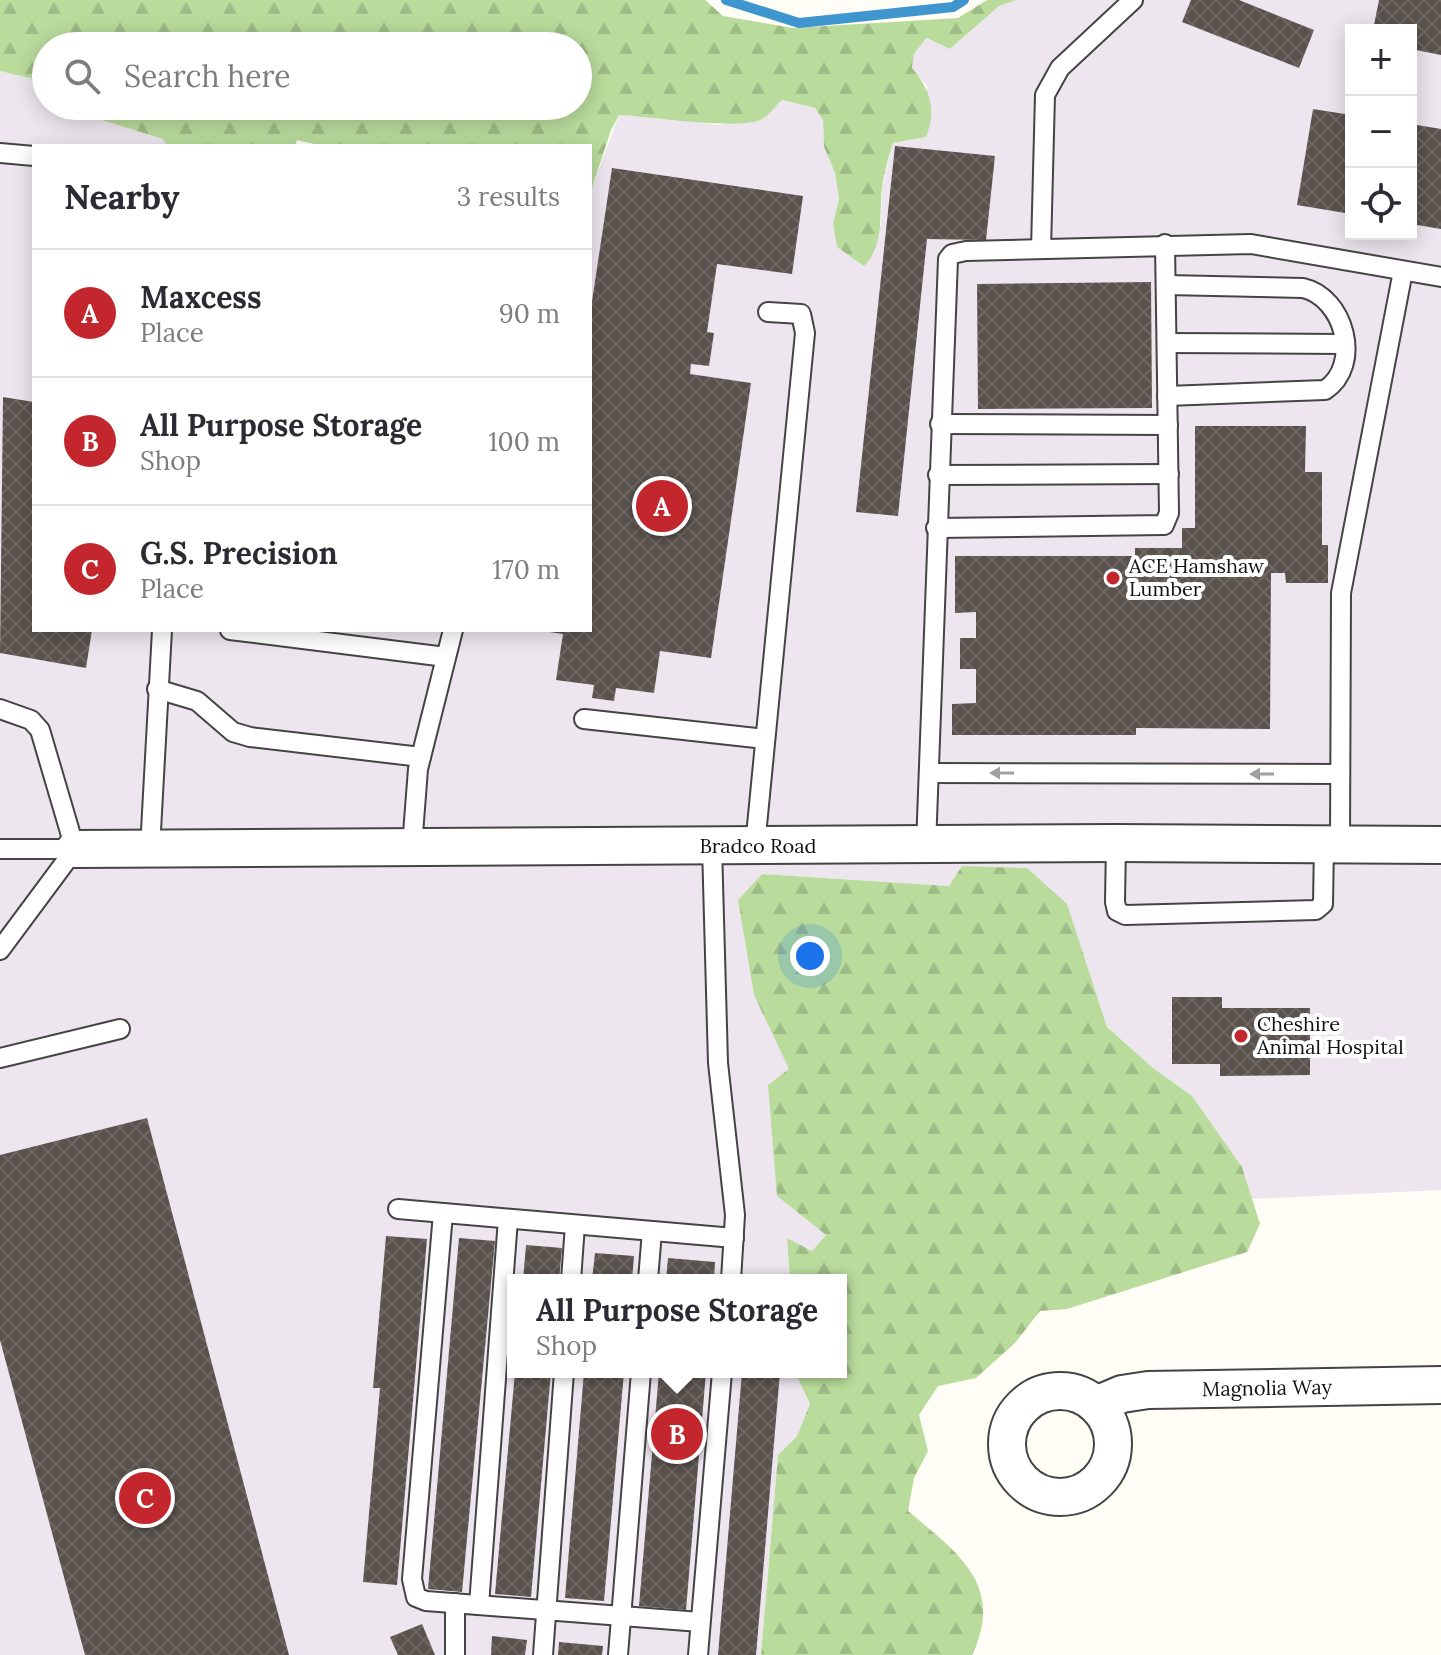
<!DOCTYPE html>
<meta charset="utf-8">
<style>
:root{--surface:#fff;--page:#f7f7f7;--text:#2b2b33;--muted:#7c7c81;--line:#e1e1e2;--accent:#c4262e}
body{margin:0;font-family:Lora,serif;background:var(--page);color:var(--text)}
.controls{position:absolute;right:24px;top:24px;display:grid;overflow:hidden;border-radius:0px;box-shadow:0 4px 20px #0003}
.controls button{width:72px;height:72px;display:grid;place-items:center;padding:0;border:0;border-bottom:2px solid var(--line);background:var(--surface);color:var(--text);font:40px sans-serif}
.you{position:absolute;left:810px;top:956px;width:28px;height:28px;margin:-20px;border:6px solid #fff;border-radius:50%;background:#1a73e8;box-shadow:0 0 0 12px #1a73e833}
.badge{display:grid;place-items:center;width:52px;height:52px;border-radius:50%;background:var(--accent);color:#fff;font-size:26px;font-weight:700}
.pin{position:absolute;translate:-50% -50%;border:4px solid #fff;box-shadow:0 2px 8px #0006}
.popup{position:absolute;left:507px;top:1274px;width:340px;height:104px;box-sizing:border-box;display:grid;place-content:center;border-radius:0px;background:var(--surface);filter:drop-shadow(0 2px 6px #0005);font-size:26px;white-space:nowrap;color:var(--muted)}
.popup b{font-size:30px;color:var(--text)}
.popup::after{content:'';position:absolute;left:50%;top:100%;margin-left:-16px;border:16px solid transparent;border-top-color:var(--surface)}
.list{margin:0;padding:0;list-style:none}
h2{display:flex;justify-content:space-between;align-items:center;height:104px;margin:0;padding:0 32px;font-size:34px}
h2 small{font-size:26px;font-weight:400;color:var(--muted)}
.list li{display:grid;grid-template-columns:52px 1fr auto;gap:24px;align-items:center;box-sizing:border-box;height:128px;padding:0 32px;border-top:2px solid var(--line)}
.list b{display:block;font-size:30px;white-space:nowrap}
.list p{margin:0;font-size:26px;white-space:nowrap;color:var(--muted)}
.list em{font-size:26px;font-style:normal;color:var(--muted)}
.icon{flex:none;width:44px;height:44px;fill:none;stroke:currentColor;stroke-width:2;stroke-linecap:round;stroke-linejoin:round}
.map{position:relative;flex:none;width:1441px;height:1655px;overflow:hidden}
.search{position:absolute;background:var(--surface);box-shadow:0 4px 20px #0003;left:32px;top:32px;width:560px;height:88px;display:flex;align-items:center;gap:20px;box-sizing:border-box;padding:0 28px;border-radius:44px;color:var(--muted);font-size:30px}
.panel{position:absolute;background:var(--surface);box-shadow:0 4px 20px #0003;left:32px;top:144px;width:560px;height:488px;border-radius:0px}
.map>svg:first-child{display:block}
.industrial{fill:#eee6ef;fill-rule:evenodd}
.forest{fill:url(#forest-firs)}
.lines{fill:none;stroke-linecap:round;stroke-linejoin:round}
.stream{stroke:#3f96cf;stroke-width:10}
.building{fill:url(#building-cross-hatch)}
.lane-casing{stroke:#444;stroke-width:22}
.street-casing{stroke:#444;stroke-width:40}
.lane{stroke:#fff;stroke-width:18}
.street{stroke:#fff;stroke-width:36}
.oneway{fill:#a0a0a0}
.poi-dot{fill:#c4262e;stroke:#fff;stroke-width:3}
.labels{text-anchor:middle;stroke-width:8;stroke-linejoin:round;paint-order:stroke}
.poi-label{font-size:20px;fill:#111;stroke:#fff;text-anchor:start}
.street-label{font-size:20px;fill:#111;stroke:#fff}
</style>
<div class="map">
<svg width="1441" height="1655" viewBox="0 0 1441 1655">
<defs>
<pattern id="forest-firs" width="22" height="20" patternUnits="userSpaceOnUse" patternTransform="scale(2)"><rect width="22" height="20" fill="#b9dc9c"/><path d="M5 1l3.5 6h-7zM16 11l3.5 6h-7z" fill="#9ebc85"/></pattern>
<pattern id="building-cross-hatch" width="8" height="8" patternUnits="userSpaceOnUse" patternTransform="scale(2)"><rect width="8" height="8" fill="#5a524d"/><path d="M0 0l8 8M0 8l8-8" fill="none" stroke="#6d6662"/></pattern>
</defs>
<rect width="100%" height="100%" fill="#fffdf5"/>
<path class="industrial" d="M 1017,0 L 1441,0 L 1441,1190 L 1252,1199 L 1242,1167 L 1192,1096 L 1153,1068 L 1107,1027 L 1090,977 L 949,886 L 762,874 L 738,900 L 754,995 L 790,1069 L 777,1163 L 777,1196 L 826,1235 L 812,1251 L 787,1239 L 790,1280 L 513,1280 L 513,1372 L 795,1372 L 810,1404 L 797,1436 L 778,1455 L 761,1655 L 0,1655 L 0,71 L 46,82 L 46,106 L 76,106 L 79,113 L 163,139 L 167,146 L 34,146 L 34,630 L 590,630 L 590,194 L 619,115 L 661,116 L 716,125 L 762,120 L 781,100 L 815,108 L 823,120 L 824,147 L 835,173 L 839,198 L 833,223 L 881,225 L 882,186 L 893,143 L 926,137 L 927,86 L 912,68 L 914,54 L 925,38 L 950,49 L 999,6 ZM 1351,30 L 1411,30 L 1411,234 L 1351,234 Z"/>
<g class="forest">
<path d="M 0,0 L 705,0 L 723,16 L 793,28 L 958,18 L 987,0 L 1017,0 L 999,6 L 950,49 L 926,38 L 914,54 L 912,68 C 930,89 937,110 926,137 L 893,143 C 889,157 884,172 882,187 C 879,214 885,245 864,266 L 837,247 L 833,223 L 839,198 L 835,173 L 824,147 L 823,120 L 815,108 L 782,100 C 776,105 770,114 764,118 C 744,132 649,116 619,115 L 611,130 L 590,194 L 590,146 L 323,146 L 297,140 L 295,146 L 167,146 L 163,139 L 79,113 L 76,106 L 578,106 L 578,46 L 46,46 L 46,82 L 0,71 Z"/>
<path d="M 962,866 L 1027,868 L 1067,904 L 1107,1027 L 1153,1068 L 1192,1096 L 1242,1167 L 1260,1224 L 1247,1252 L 1067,1309 L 1040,1311 L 1015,1343 L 976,1378 L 938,1386 L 919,1415 L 928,1451 L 914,1478 L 908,1511 C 956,1552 1006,1584 972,1655 L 761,1655 L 778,1455 L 797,1436 L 810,1404 L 795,1372 L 841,1372 L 841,1280 L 790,1280 L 787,1238 L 812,1251 L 826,1235 L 777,1196 L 768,1085 L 789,1069 L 754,995 L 738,900 L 762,874 L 949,886 Z"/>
</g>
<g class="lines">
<polyline class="stream" points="726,0 799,23 953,7 964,0"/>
</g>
<g class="building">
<polygon points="1191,0 1239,0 1314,30 1299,68 1182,22"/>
<polygon points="1379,0 1441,0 1441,55 1411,49 1411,30 1373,30"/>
<polygon points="1313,109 1351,115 1351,214 1297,205"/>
<polygon points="1411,124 1441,129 1441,229 1411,224"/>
<polygon points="895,146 995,156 986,240 927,239 898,516 856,512"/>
<polygon points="612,168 803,196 792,274 717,264 707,332 714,333 709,366 691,364 690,374 751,383 711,658 660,651 654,693 616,688 614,701 592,698 594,685 556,680 563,634 549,632 590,630 590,315"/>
<polygon points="1151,282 1152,408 978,409 977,284"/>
<polygon points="3,397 34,402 34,630 92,630 86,668 0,653"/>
<polygon points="1195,426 1306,426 1305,472 1322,472 1322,545 1328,545 1328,583 1286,583 1285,573 1271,573 1270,729 1136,728 1136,735 952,735 952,704 976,703 976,669 960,669 960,638 976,638 976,612 955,613 955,556 1135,556 1135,548 1182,548 1182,528 1195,528"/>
<polygon points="1172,997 1222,997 1222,1008 1310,1008 1310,1075 1220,1076 1220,1064 1172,1064"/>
<polygon points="147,1118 289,1655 85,1655 0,1340 0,1155"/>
<polygon points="386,1236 427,1239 397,1585 363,1582 380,1388 373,1388"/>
<polygon points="459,1238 495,1241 462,1592 428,1589"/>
<polygon points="526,1245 562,1248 559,1280 523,1280"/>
<polygon points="595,1253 634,1256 632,1280 592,1280"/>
<polygon points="668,1258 715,1262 714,1280 666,1280"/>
<polygon points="515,1372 551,1372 531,1597 495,1594"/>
<polygon points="584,1372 624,1372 604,1601 565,1598"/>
<polygon points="659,1372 706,1372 686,1610 639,1606"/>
<polygon points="742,1372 780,1372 756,1655 718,1655"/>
<polygon points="422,1624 435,1655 398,1655 390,1637"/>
<polygon points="492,1636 527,1640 525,1655 491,1655"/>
<polygon points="559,1642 603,1646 602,1655 558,1655"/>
</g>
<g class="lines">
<g class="lane-casing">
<g id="lane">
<polyline points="0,153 34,156"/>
<polyline points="1041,249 1045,95 1060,68 1133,0"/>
<path d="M 1166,285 L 1303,288 C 1344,297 1363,365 1325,390 L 1167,396"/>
<polyline points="1167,343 1344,344"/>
<polyline points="940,424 1168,425"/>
<polyline points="938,475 1169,474"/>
<polyline points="936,528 1164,525 1169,513 1165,244"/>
<polyline points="230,630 446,657"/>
<polyline points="157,689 197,701 233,732 250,737 421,757"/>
<polyline points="0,709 31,720 40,730 75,849"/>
<polyline points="584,719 765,739"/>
<polyline points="929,773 1340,774"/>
<polyline points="1116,843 1115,902 1117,911 1125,915 1316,910 1323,904 1324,843"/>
<polyline points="1340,843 1341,593 1403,271"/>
<polyline points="712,846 718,1063 735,1215 731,1280"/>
<polyline points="755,846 805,333 801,314 768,312"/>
<polyline points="926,846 948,259 952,254 966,251 1251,244 1441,277"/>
<polyline points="412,847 418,769 453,630"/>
<polyline points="0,849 75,849"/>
<polyline points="150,849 162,630"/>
<polyline points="0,950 75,849"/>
<polyline points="0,1058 120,1029"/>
<polyline points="398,1209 734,1238"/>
<polyline points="443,1213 412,1579 416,1597 426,1601 700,1622"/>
<polyline points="571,1280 575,1225"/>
<polyline points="648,1280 652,1231"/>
<polyline points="479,1605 508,1219"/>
<polyline points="455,1655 455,1603"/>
<polyline points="543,1655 564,1372"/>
<polyline points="618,1655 641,1372"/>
<polyline points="698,1655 722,1372"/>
</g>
</g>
<g class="street-casing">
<g id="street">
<polyline points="75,849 1116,843 1441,845"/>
<circle cx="1060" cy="1444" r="53"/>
<polyline points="1096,1405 1122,1394 1148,1390 1441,1385"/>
</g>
</g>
<use href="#lane" class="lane"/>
<use href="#street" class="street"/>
</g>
<defs><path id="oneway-solid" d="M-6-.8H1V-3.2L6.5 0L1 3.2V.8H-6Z" transform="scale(2)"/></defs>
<g class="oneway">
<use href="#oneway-solid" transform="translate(1002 773) rotate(-180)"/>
<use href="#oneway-solid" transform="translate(1262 774) rotate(-180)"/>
</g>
<g class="poi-dot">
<circle cx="1113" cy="578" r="8"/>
<circle cx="1241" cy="1036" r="8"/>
</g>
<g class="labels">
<g class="poi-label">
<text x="1129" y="573">ACE Hamshaw<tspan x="1129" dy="23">Lumber</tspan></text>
<text x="1257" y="1031">Cheshire<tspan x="1257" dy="23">Animal Hospital</tspan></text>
</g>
<g class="street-label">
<text x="758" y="853">Bradco Road</text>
<text transform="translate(1267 1388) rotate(-1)" y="7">Magnolia Way</text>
</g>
</g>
</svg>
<div class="controls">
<button>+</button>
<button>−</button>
<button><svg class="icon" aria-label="locate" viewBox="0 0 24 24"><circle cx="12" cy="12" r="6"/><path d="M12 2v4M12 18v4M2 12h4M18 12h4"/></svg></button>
</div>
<div class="you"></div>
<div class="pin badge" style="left:662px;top:506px">A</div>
<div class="pin badge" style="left:677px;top:1434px">B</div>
<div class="popup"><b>All Purpose Storage</b>Shop</div>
<div class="pin badge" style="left:145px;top:1498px">C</div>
<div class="search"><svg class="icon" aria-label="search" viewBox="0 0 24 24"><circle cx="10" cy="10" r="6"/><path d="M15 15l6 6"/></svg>Search here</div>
<section class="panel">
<h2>Nearby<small>3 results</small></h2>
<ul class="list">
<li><span class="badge">A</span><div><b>Maxcess</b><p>Place</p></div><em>90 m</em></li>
<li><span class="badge">B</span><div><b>All Purpose Storage</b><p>Shop</p></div><em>100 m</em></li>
<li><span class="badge">C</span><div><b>G.S. Precision</b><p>Place</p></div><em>170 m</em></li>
</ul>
</section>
</div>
